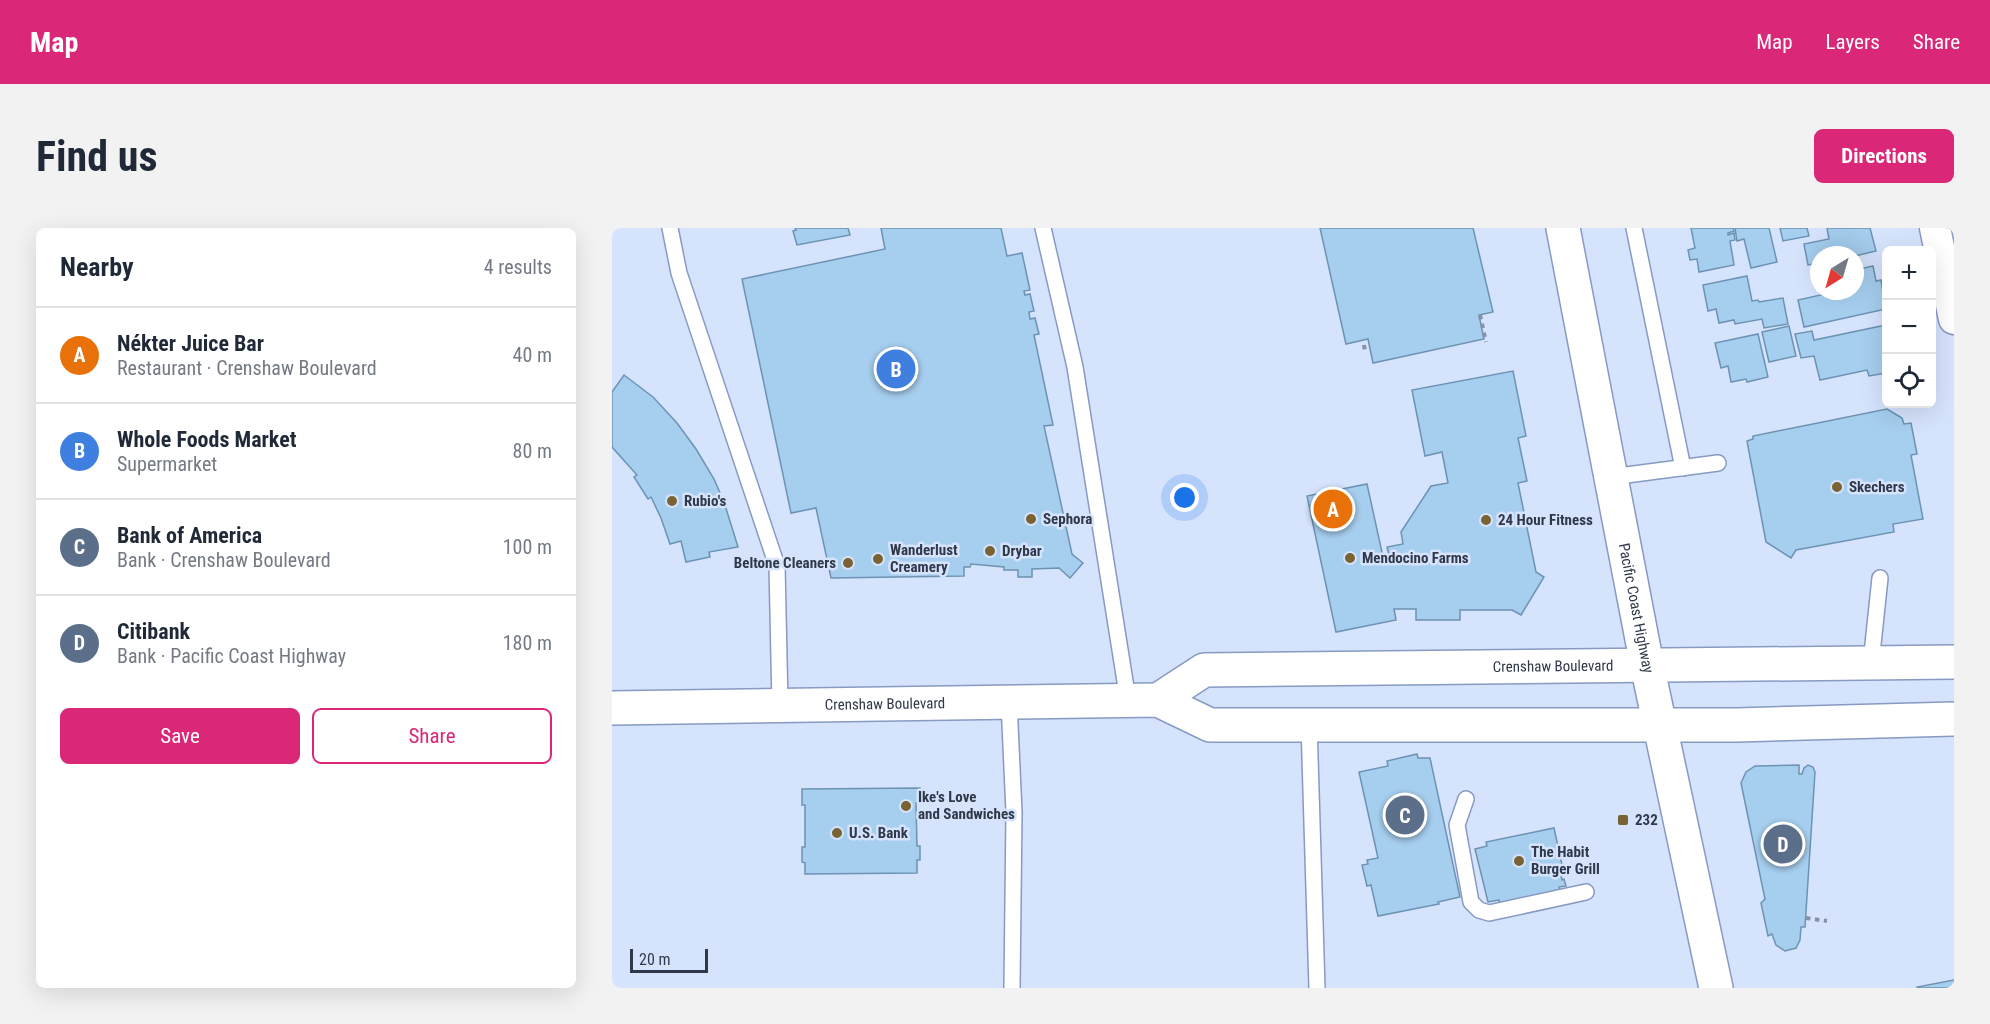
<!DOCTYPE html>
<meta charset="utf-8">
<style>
:root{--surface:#fff;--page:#f2f2f3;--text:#1f2937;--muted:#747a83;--line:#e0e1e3;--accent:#db2777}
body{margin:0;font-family:"Roboto Condensed",sans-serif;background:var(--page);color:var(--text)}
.controls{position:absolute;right:18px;top:18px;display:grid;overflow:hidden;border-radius:9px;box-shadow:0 6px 24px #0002}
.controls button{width:54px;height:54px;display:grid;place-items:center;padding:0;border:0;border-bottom:2px solid var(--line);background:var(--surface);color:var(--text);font:30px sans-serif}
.compass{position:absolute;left:1198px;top:18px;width:54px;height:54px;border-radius:50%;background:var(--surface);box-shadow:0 6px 24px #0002;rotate:217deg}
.scale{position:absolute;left:18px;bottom:15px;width:78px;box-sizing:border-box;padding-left:6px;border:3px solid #30394a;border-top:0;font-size:16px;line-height:21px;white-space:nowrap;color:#30394a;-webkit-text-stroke:4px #d6e3fd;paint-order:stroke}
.you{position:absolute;left:573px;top:270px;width:21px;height:21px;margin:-15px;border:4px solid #fff;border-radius:50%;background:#1a73e8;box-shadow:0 0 0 9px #1a73e833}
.badge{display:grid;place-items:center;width:39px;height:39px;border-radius:50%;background:var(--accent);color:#fff;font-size:20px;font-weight:700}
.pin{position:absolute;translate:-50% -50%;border:3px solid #fff;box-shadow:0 2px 6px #0006}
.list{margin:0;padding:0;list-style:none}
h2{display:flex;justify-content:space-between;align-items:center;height:78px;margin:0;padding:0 24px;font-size:26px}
h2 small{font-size:20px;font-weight:400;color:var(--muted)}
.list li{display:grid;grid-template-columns:39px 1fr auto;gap:18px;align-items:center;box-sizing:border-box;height:96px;padding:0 24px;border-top:2px solid var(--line)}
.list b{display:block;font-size:22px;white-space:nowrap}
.list p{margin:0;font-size:20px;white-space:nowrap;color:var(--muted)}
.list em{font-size:20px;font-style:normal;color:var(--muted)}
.actions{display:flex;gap:12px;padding:18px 24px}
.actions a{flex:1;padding:14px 0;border:2px solid var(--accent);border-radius:9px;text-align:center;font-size:21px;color:var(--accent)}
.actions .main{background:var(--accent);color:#fff}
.icon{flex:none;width:33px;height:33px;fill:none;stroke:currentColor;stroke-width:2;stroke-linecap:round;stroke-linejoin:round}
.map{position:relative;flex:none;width:1342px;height:760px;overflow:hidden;border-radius:9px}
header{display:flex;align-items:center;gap:36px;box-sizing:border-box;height:84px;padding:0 30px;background:var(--accent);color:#fff}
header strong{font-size:28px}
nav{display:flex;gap:33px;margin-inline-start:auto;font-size:21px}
.intro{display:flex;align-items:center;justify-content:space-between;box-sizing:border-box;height:144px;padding:0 36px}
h1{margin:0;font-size:42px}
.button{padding:15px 27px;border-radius:9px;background:var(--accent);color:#fff;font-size:21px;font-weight:700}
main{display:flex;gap:36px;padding:0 36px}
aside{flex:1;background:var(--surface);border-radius:9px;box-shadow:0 6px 24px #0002}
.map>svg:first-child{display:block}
.building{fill:#a6ceef;stroke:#6d93b3;stroke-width:1.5}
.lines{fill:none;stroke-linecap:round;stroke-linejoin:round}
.service-casing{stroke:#869ac2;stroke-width:18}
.minor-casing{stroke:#869ac2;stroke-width:33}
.primary-casing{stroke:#869ac2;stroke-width:36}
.trunk-casing{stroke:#869ac2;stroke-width:36}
.path{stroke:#8691a7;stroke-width:4;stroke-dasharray:4.5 4.5;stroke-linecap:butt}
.service{stroke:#fff;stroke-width:15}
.minor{stroke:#fff;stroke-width:30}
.primary{stroke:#fff;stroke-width:33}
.trunk{stroke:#fff;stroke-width:33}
.poi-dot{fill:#7a6333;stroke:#d6e3fd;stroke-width:2}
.labels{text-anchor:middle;stroke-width:5;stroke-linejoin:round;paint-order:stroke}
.poi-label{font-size:15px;font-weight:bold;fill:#30394a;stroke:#d6e3fd;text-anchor:start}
.street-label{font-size:15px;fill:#30394a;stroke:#d6e3fd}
</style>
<header>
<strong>Map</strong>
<nav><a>Map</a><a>Layers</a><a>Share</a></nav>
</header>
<div class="intro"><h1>Find us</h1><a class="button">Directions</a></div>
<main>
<aside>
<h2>Nearby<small>4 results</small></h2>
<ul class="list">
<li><span class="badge" style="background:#e8710a">A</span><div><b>Nékter Juice Bar</b><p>Restaurant · Crenshaw Boulevard</p></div><em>40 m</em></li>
<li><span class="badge" style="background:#3f7fe0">B</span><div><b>Whole Foods Market</b><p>Supermarket</p></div><em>80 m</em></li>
<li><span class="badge" style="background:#5c6f8a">C</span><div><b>Bank of America</b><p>Bank · Crenshaw Boulevard</p></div><em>100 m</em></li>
<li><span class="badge" style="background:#5c6f8a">D</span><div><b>Citibank</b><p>Bank · Pacific Coast Highway</p></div><em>180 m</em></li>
</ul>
<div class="actions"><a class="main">Save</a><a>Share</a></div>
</aside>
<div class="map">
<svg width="1342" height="760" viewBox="0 0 1342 760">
<rect width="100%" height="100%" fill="#d6e3fd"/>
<g class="building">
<polygon points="183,0 236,0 238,7 185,17 181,3 184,2"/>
<polygon points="269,0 389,0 395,28 410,25 418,62 412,63 413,67 418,66 422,83 417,84 418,91 423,90 427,106 422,107 441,197 432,198 460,326 471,335 458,350 447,340 420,341 420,349 406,349 406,342 392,342 392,339 359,336 358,339 352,339 352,348 219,350 204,280 179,285 130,51 273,21"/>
<polygon points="708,0 861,0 881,84 867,87 872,111 761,135 756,111 734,116"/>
<polygon points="1079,0 1121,0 1122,3 1116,5 1116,7 1122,5 1123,12 1118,13 1122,37 1087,44 1085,31 1078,32 1076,22 1083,20"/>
<polygon points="1123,0 1157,0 1165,34 1139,40 1132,11 1125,13"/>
<polygon points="1168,0 1195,0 1197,8 1171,13"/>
<polygon points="1215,0 1258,0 1264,23 1243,28 1207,27 1207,35 1196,37 1192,16 1217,11"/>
<polygon points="1261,38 1264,53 1269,52 1274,81 1192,99 1186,72 1213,66 1213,63 1243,63 1243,42"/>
<polygon points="1135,48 1140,73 1146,72 1147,74 1171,70 1176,96 1152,100 1150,91 1123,96 1122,92 1107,95 1104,81 1096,83 1091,57"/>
<polygon points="1274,97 1274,145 1257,148 1255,142 1208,152 1202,128 1189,130 1183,106 1200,103 1202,112"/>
<polygon points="1177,98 1184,128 1157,134 1150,104"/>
<polygon points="1146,106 1156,149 1135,154 1134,151 1119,154 1116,138 1109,140 1103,115"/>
<polygon points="901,143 914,208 906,210 915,253 906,255 924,344 932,349 909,387 900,382 848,382 848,392 804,392 804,381 782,381 784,392 724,404 695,268 755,256 771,329 777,327 775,319 791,316 789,304 819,258 836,255 830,224 813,228 800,162"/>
<polygon points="12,147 41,169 65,195 84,221 102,251 112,274 126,319 97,324 98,329 74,334 69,313 58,316 49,290 39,269 36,271 22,249 25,247 0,219 0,164"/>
<polygon points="1275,181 1290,190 1292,196 1299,195 1305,226 1299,227 1311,291 1281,296 1282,304 1184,322 1179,330 1154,314 1135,213 1141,211 1141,208"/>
<polygon points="805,526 806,530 818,530 848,669 826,674 827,676 766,688 759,657 755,658 750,637 756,636 755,632 766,630 747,544 776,538 775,533"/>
<polygon points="1187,537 1187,546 1190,546 1192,540 1196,537 1201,539 1203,544 1193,699 1189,699 1188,712 1184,720 1173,723 1164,717 1160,706 1156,708 1149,675 1153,671 1129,555 1134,544 1143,538"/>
<polygon points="308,560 308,575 304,575 305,618 308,618 308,632 305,632 305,645 193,646 193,635 190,634 190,619 193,619 193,577 190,577 190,561"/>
<polygon points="942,600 952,646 949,647 950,652 952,651 954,658 947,659 949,667 888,676 887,672 876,674 863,621 875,618 874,614"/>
<polygon points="1342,752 1342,760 1305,760 1305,759"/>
</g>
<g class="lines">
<g class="service-casing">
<g id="service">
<polyline points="58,0 67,45 165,338 168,477"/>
<polyline points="431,0 463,139 516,472"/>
<polyline points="1022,0 1071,240"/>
<polyline points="999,249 1106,235"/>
<polyline points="1259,435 1268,350"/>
<polyline points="397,474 402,584 400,760"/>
<polyline points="697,496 705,760"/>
<polyline points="854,571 845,597 859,674 867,682 877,685 974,664"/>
</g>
</g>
<g class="minor-casing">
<polyline id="minor" points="1323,0 1342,91"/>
</g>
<g class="primary-casing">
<g id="primary">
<path id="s1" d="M 546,472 L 592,442 L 1342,434"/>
<path id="s2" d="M 0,480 L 546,472 L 598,497 L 1125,497 L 1342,491"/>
</g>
</g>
<g class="trunk-casing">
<g id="trunk">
<path id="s3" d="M 951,0 L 1035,437 L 1104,760"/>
</g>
</g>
<g class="path">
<polyline points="868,87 874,114"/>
<polyline points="752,117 753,123"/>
<polyline points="1194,690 1215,693"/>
</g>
<use href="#service" class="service"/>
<use href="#minor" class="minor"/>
<use href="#primary" class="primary"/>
<use href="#trunk" class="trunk"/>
</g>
<g class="poi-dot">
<circle cx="1225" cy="259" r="6"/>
<circle cx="60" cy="273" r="6"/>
<circle cx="419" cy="291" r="6"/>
<circle cx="874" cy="292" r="6"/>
<circle cx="378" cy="323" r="6"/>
<circle cx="738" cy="330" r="6"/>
<circle cx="266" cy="331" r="6"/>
<circle cx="236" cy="335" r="6"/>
<circle cx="294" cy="578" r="6"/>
<rect x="1005" y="586" width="12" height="12" rx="3"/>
<circle cx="225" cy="605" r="6"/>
<circle cx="907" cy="633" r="6"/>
</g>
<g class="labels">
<g class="poi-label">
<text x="1237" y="264">Skechers</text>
<text x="72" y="278">Rubio's</text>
<text x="431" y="296">Sephora</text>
<text x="886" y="297">24 Hour Fitness</text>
<text x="278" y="327">Wanderlust<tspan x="278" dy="17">Creamery</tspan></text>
<text x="390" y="328">Drybar</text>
<text x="750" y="335">Mendocino Farms</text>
<text x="224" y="340" text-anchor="end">Beltone Cleaners</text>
<text x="306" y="574">Ike's Love<tspan x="306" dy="17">and Sandwiches</tspan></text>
<text x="1023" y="597">232</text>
<text x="237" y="610">U.S. Bank</text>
<text x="919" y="629">The Habit<tspan x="919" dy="17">Burger Grill</tspan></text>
</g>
<g class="street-label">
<text dy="5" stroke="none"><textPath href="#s3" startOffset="387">Pacific Coast Highway</textPath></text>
<text dy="5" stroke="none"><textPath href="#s1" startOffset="404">Crenshaw Boulevard</textPath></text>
<text dy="5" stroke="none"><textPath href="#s2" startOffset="273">Crenshaw Boulevard</textPath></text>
</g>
</g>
</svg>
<div class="controls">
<button>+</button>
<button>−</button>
<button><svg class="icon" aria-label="locate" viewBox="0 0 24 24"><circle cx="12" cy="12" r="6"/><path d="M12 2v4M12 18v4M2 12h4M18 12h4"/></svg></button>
</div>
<svg class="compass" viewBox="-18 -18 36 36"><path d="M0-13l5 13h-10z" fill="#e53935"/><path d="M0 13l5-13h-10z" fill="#747a83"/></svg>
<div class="scale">20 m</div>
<div class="you"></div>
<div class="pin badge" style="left:721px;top:281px;background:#e8710a">A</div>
<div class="pin badge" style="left:284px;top:141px;background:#3f7fe0">B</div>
<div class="pin badge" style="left:793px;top:587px;background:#5c6f8a">C</div>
<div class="pin badge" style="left:1171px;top:616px;background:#5c6f8a">D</div>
</div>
</main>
